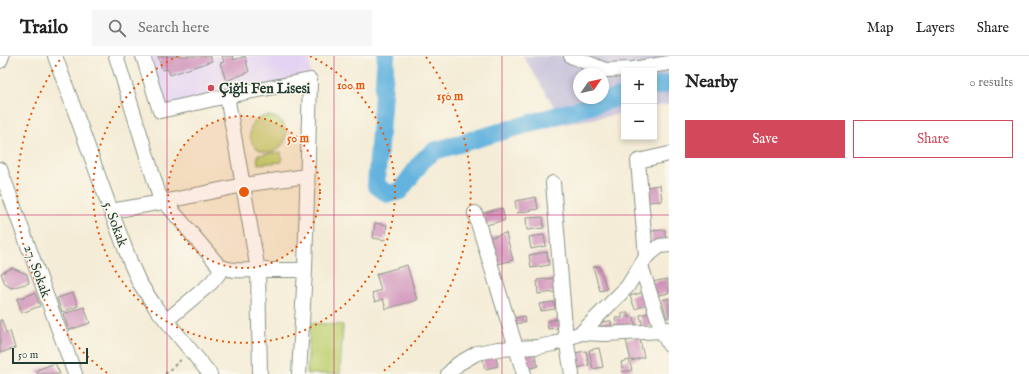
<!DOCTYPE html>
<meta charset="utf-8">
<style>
:root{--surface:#fff;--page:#f6f6f6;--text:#222;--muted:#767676;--line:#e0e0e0;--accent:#d1495b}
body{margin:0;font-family:"IM FELL English",serif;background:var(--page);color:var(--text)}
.controls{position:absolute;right:12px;top:12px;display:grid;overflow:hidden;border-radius:0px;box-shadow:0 2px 6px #0003}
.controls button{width:36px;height:36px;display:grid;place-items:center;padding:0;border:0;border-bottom:1px solid var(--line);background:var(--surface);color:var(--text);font:20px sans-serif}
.compass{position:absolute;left:573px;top:12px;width:36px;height:36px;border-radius:50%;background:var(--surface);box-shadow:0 2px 6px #0003;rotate:56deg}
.scale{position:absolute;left:12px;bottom:10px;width:76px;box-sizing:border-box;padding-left:4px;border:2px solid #1f3d34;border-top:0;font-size:11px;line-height:14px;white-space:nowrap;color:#1f3d34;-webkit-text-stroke:3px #fbf7ec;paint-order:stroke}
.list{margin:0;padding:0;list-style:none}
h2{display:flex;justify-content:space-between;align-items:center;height:52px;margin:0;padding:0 16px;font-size:17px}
h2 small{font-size:13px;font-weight:400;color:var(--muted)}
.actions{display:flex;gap:8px;padding:12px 16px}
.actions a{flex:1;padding:9px 0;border:1px solid var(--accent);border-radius:0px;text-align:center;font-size:14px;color:var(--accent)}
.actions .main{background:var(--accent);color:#fff}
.icon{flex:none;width:22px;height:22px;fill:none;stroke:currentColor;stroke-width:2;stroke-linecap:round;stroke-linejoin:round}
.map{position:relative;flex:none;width:669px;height:318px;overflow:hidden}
header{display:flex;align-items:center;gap:24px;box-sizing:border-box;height:56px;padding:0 20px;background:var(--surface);border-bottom:1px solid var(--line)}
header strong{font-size:19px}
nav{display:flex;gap:22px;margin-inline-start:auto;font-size:14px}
.search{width:280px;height:36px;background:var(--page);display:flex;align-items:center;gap:10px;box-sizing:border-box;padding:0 14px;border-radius:0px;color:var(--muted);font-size:15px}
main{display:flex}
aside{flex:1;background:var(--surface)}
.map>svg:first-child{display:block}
.built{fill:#e4d3f2}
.industrial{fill:#c6c0da;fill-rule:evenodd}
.green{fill:#c0d275;stroke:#708854}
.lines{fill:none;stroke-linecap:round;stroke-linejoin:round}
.river{stroke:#63b3de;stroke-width:18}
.building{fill:#ce8db7}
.minor-casing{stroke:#8a9485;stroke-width:16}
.path{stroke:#8a9485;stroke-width:2;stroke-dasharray:3 3;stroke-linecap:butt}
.minor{stroke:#fff;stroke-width:14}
.grid{fill:none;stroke:#c2185b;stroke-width:1;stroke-opacity:0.55}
.ring{fill:none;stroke:#e8590c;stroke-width:2;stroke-dasharray:2 4}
.poi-dot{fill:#d1495b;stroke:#fbf7ec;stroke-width:1.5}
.labels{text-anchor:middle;stroke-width:3;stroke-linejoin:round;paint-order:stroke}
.poi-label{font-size:14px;font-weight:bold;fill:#1f3d34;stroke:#fbf7ec;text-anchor:start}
.street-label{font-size:14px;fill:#1f3d34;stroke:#fbf7ec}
.centre{fill:#e8590c;stroke:#fbf7ec;stroke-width:2}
.ring-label{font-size:12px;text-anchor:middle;font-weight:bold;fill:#e8590c;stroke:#fbf7ec;stroke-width:3;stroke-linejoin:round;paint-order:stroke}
</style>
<header>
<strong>Trailo</strong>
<div class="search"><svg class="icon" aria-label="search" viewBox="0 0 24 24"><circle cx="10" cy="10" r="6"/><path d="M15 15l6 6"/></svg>Search here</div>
<nav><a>Map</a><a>Layers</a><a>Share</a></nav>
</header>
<main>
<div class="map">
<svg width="669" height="318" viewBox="0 0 669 318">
<rect width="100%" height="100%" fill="#fbf7ec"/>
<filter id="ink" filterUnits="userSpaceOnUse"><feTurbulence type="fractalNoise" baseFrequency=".025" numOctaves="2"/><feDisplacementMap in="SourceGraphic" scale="8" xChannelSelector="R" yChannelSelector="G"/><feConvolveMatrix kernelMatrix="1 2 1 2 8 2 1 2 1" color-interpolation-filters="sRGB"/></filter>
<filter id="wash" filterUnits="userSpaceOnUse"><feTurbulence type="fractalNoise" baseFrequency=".012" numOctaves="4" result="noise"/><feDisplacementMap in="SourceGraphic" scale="16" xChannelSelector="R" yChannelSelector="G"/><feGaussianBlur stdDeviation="0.9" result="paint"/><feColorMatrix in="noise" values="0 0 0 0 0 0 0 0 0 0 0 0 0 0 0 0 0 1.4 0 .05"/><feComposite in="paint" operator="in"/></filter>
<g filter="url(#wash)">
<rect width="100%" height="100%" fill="#f4ecd6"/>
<polygon class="built" points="143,0 310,0 310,24 160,55"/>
<path class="industrial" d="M 523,0 L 669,0 L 669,48 L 654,51 L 654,15 L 624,15 L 624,57 L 565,68 ZM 579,18 L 603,18 L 603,42 L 579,42 Z"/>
<g class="green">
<circle cx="268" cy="78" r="18"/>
<polygon points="281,96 282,106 258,108 257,99"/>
<polygon points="310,267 343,269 340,318 307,318"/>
</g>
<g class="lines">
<g class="river">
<polyline points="386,0 376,129 388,138 400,135 423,104 434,95 624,40"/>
<polyline points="654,31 669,27"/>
</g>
</g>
<g id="blocks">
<g class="building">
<polygon points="158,0 210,0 212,5 170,19 168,13 162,14"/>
<polygon points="222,0 233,0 234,4 245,0 249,16 226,25 220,7 224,6"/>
<polygon points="660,129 662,145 648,146 646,131"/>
<polygon points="536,141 538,153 517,157 515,145"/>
<polygon points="502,152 505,164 486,169 483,157"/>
<polygon points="543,161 544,172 527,174 526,162"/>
<polygon points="375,167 387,169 385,184 373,182"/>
<polygon points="665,174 666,186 652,187 651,175"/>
<polygon points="506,177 513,204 495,209 488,182"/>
<polygon points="544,179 546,190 531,193 529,181"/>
<polygon points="547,196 549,209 531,212 529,199"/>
<polygon points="407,209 417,244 386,253 383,243 375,246 372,237 381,234 376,218"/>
<polygon points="599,210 607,233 600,235 593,211"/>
<polygon points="12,212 27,218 29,227 11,232 5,228 1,217"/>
<polygon points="555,222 556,236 538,238 537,224"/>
<polygon points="667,223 669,237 654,240 652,226"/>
<polygon points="644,236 648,248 635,253 630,240"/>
<polygon points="35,237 40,250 22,257 17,243"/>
<polygon points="73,237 78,250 62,256 57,242"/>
<polygon points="669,242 669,262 667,262 662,244"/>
<polygon points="554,246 555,253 541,255 539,248"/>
<polygon points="84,251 90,267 69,274 63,258"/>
<polygon points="652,256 655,269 643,272 640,259"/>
<polygon points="622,257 628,257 628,261 634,261 636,274 617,276 615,262 622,262"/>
<polygon points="524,260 525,266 515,268 514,262"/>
<polygon points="559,263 560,272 548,273 547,265"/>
<polygon points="0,264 2,264 6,277 10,275 15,292 0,297"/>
<polygon points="611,265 612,273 599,273 598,266"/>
<polygon points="639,280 644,301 631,305 626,284"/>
<polygon points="599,292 603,311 593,313 589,294"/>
<polygon points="586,295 589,309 577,312 574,297"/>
<polygon points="534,296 538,310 524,314 520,300"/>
<polygon points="495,298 498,310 485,313 482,301"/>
<polygon points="629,304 632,314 623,316 621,306"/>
<polygon points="55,307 60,318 38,318 37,314"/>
</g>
</g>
</g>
<g filter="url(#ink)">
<use href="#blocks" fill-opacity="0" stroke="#8a9485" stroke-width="1"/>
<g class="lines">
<g class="minor-casing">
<g id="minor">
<polyline points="55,0 111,155 131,208 139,226 156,252 210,318"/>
<polyline points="116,0 159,139 219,210 220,216 211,227 167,264"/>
<polyline points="143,0 160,55 227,40 310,24 305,214 299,318"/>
<polyline points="571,0 605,14 633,13 669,7"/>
<polyline points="0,5 2,0"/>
<polyline points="227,40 258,214 260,318"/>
<polyline points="0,113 75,318"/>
<polyline points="553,127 566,283 572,318"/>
<polyline points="111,155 163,146 243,129 307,120"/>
<polyline points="475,157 524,318"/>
<polyline points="646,201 638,105 669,98"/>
<path d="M 219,210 C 232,216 245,214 260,214 C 275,214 290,214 305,214"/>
<polyline points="641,210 662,275 669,289"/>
<polyline points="581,277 606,278 662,275 669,273"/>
<polyline points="448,318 458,308 477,297 498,293 537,291 553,288 581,277 627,231 646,201 660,190 669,189"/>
</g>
</g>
<polyline class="path" points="165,318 183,302"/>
<use href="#minor" class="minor"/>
</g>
</g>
<path class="grid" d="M 167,0 L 167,318M 334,0 L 334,318M 502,0 L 502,318M 0,159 L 669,159"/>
<circle cx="244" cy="136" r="76" fill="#e8590c" fill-opacity=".12"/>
<g class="ring">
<circle cx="244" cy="136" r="76"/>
<path d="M310 0A151 151 0 1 1 178 0"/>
<path d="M107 317A227 227 0 0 1 62 1M426 1A227 227 0 0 1 381 317"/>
</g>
<circle class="poi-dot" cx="211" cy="32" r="4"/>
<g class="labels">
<g class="poi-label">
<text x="219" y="37">Çiğli Fen Lisesi</text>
</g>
<g class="street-label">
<text transform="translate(116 168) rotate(70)" y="5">5. Sokak</text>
<text transform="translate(38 215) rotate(70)" y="5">27. Sokak</text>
</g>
</g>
<circle cx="244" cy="136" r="6" class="centre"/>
<g class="ring-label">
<text x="351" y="33">100 m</text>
<text x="450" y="44">150 m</text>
<text x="298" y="86">50 m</text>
</g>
</svg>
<div class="controls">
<button>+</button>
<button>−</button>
</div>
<svg class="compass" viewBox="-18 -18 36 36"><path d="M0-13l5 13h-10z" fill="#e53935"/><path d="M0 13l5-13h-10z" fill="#767676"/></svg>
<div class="scale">50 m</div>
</div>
<aside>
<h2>Nearby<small>0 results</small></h2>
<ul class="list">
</ul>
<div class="actions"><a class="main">Save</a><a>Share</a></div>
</aside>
</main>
